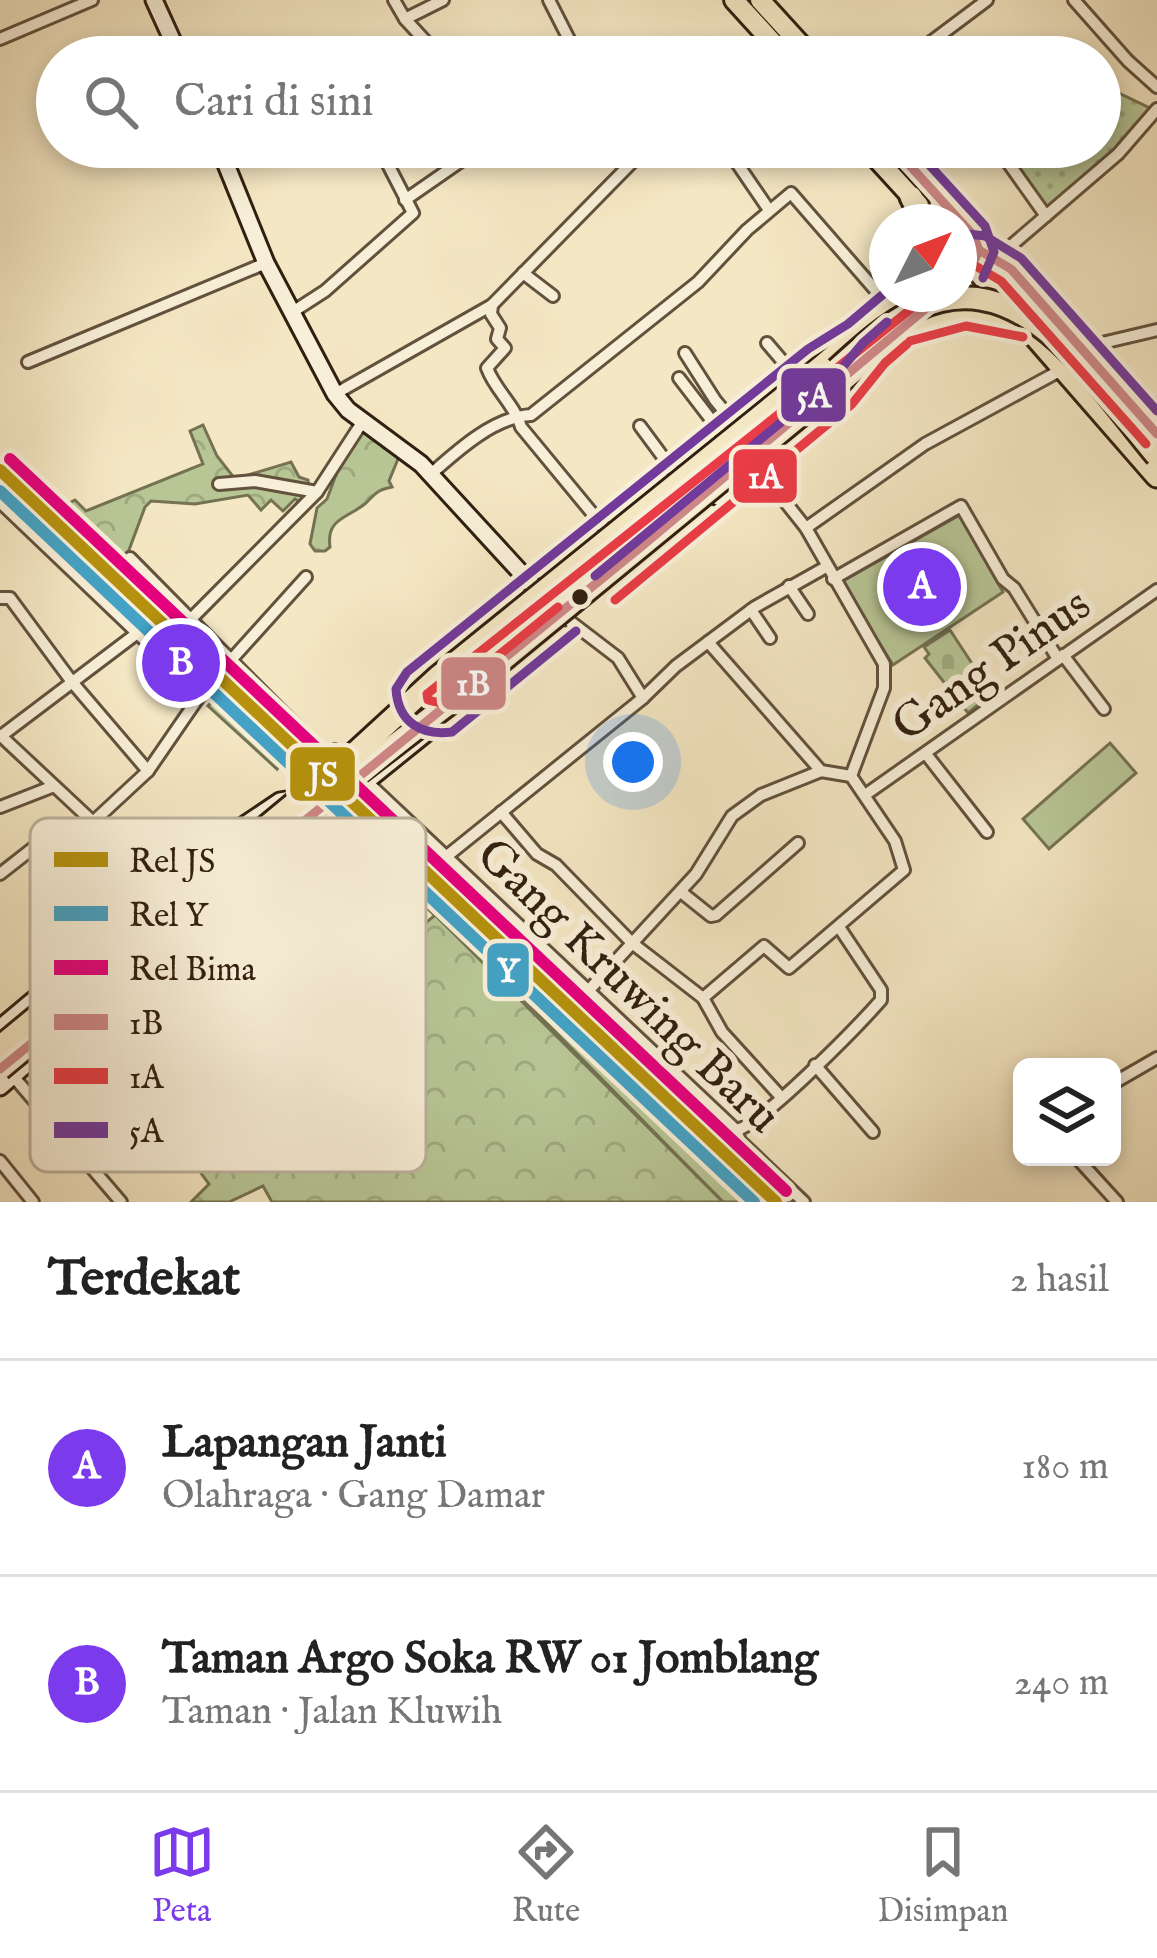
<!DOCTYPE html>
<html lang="id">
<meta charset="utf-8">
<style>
:root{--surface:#fff;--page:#f6f6f6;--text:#222;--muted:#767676;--line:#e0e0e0;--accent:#7c3aed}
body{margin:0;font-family:"IM FELL English",serif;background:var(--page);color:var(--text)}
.controls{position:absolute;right:36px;bottom:36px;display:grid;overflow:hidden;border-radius:18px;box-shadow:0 6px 18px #0003}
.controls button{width:108px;height:108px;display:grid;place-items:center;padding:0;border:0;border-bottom:3px solid var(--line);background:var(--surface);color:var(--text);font:60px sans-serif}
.compass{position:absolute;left:869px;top:204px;width:108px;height:108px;border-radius:50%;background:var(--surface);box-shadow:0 6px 18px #0003;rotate:48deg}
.you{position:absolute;left:633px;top:762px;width:42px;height:42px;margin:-30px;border:9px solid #fff;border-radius:50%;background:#1a73e8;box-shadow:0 0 0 18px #1a73e833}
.badge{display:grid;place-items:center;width:78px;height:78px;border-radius:50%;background:var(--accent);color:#fff;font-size:39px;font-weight:700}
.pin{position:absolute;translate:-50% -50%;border:6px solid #fff;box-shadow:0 3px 12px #0006}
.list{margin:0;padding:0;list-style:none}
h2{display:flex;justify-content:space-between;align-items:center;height:156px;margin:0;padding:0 48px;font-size:51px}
h2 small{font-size:39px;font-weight:400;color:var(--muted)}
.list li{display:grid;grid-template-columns:78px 1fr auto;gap:36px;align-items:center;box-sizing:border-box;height:216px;padding:0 48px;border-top:3px solid var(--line)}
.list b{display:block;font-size:45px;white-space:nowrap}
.list p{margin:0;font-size:39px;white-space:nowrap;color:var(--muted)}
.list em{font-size:39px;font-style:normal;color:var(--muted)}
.icon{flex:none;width:66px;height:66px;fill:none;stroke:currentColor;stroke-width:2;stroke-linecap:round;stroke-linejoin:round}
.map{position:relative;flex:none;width:1157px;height:1202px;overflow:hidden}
.search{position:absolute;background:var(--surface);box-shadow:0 6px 18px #0003;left:36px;right:36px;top:36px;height:132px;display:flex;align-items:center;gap:30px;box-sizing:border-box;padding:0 42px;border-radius:66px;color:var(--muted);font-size:45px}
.sheet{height:588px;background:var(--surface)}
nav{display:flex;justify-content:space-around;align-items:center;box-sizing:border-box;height:168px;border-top:3px solid var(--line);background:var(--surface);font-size:33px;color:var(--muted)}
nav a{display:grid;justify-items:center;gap:6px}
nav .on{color:var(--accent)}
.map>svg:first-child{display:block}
.grass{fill:#b8c696;stroke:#747253;stroke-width:3}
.forest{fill:url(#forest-crowns);stroke:#747253;stroke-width:3}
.cemetery{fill:url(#cemetery-stones);stroke:#747253;stroke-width:3}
.park{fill:url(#park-dots);stroke:#747253;stroke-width:3}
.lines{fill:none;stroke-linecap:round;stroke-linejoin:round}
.street-casing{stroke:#62513d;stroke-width:16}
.secondary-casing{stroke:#311f10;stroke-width:21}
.primary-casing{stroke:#311f10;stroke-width:24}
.highway-casing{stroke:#311f10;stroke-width:27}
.street{stroke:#f8efd8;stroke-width:10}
.secondary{stroke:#f8efd8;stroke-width:15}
.primary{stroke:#f4e7c3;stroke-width:18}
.highway{stroke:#f4e7c3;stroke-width:21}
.highway-bridge-casing{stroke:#311f10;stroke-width:27;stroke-linecap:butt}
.highway-bridge{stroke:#f4e7c3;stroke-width:21}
.bus-1-casing{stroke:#f8efd8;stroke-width:18}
.bus-2-casing{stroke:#f8efd8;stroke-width:18}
.bus-3-casing{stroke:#f8efd8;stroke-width:18}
.bus-1{stroke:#ce8787;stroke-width:9}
.bus-2{stroke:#e93c46;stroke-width:9}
.bus-3{stroke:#723a9b;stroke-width:9}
.rail-1-casing{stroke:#f8efd8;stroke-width:21}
.rail-2-casing{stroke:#f8efd8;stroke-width:21}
.rail-3-casing{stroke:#f8efd8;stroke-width:21}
.rail-1{stroke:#b5910e;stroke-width:12}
.rail-2{stroke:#43a2c5;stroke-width:12}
.rail-3{stroke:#e5007d;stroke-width:12}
.bus-dot{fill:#311f10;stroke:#f8efd8;stroke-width:4.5}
.labels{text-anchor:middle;stroke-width:12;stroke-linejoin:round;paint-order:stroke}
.street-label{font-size:48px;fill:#311f10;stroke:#f8efd8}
.key{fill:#f8efd8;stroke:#bcb19c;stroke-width:3}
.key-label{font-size:33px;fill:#311f10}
.line-badge{stroke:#f8efd8;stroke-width:4.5}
.badge-label{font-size:33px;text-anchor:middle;font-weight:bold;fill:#fff}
</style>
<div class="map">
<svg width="1157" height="1202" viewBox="0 0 1157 1202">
<defs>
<pattern id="forest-crowns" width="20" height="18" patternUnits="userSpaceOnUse" patternTransform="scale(3)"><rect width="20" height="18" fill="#b8c696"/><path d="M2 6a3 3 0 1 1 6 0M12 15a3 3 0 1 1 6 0" fill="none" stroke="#9faa80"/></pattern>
<pattern id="cemetery-stones" width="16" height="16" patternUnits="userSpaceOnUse" patternTransform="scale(3)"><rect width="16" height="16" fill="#b8c696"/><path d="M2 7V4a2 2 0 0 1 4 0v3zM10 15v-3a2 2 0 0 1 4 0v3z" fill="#9faa80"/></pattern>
<pattern id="park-dots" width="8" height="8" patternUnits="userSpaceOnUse" patternTransform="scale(3)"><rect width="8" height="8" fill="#b8c696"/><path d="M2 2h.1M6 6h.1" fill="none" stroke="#9faa80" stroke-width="1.8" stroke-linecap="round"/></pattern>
</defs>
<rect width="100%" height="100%" fill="#f4e7c3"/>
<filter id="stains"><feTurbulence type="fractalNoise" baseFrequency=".00167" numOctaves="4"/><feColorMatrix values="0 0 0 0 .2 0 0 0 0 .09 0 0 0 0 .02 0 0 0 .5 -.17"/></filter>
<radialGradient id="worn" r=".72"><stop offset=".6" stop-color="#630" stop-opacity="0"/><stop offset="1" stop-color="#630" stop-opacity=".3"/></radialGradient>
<g class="grass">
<polygon points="960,515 1003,592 893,665 841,582"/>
<polygon points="1110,743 1136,773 1049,849 1023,819"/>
<polygon points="359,783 799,1202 785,1202 351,792"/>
<polygon points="333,820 360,845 368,838 754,1202 723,1202 518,994 376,860 339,892 332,884 300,911 268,874"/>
</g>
<g class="forest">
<polygon points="203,425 217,456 235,479 291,462 299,477 308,480 310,496 302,504 295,499 283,511 271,500 261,510 248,495 195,504 151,501 145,507 120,574 54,511 75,500 86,511 203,464 190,431"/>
<path d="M 364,427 L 400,454 L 389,481 L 392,487 C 377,490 376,493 366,503 C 347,519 326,518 330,547 L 325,551 L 315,551 L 310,544 L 317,508 L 327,499 L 340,464 Z"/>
<polygon points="218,695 302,773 299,776 284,761 277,769 208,706"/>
<polygon points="435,915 723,1202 272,1202 263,1186 229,1202 191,1202 209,1184 174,1136"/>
</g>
<polygon class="cemetery" points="950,630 992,694 968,713 925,658 929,654 924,647"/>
<polygon class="park" points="1100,84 1156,111 1046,215 1003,147 1100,147"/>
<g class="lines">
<g class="street-casing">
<g id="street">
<polyline points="394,0 405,19 440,57"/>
<polyline points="549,0 578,57"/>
<polyline points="1074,0 1128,61 1157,87"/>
<polyline points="405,19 443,0"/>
<polyline points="0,39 92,0"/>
<polyline points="911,57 987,0"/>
<polyline points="1038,57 1040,55"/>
<polyline points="726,147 769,210"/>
<polyline points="997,147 1046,216"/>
<polyline points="405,200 477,150"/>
<polyline points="999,256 1118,154 1157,109"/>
<polyline points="523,273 553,296"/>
<path d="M 492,305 L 491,314 L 500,328 L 497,339 L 505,348 L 487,368 C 495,390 515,405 521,427 L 606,530"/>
<polyline points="291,313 325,291 413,213 379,147"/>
<polyline points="767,343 796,377"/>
<polyline points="1081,348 1157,330"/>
<polyline points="685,353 715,400 738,428"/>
<polyline points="28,362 266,263"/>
<polyline points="679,378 725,438"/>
<polyline points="335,394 492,305 647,147"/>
<polyline points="640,426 677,476"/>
<polyline points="751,469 783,499 806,528 884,664 884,688 851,776"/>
<path d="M 431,474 C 458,450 494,417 531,415 L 698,282 L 747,230 L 791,193 L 891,308"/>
<polyline points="219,484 255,481 317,492"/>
<polyline points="0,502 201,694 148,771 93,822 71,836 37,845 0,874"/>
<polyline points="806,528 925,444 1063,369"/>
<polyline points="130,558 327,757 335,750 345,760"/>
<polyline points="833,579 961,506 1003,579 1014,588 1058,659"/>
<polyline points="789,586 808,614"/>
<polyline points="0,598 10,598 72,682 148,771"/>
<polyline points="751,610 770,638"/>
<polyline points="192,618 317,492 363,421"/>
<polyline points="567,619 618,658 643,698"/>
<polyline points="1063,655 1104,709"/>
<polyline points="232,659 306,577"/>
<polyline points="0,735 93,822 161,894"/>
<polyline points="1,736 140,631"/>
<polyline points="926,754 987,832"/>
<polyline points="365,780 736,1130 740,1141 804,1202"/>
<polyline points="865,795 1157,590"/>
<polyline points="0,807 54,786"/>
<polyline points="501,812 537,854 556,865 632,943 703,998 722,1032 781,1097"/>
<polyline points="447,856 643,698 676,666 755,607 826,567"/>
<polyline points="257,866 350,977"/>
<polyline points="681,892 711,916 716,915 798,843"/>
<polyline points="72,894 108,938"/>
<polyline points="162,948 252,1056"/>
<polyline points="589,990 696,874 732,816 761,795 821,771"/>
<polyline points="703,998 764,946 789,968 904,870 895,841 851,776 821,771 708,642"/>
<polyline points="67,1031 165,1145"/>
<polyline points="815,1065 873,1132"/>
<polyline points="13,1076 121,1202"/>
<polyline points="1112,1084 1157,1058"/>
<polyline points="125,1098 314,935"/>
<path d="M 736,1130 C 761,1126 859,1025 881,1000 L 881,990 L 839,927"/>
<polyline points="1076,1157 1117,1202"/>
<polyline points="0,1161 33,1202"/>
</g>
</g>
<g class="secondary-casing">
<g id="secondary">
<polyline points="154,0 180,57"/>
<polyline points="219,147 266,263 335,394 348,410 421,464 534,587"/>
<polyline points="718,497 769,455"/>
<polyline points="367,781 429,731"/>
<polyline points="0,1028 231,834 280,801 292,799 297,804"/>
<polyline points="0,1087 182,930"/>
</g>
</g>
<g class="primary-casing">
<g id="primary">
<polyline points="734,0 786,57"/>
<polyline points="760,0 812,57"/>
<polyline points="866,147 919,205"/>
<polyline points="901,147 1002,259"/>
</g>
</g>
<g class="highway-casing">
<g id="highway">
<polyline points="911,197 924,222"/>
<polyline points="959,248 979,250 1011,269 1157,434"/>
<polyline points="975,267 1157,476"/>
<polyline points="910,324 965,311 1020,320"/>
<polyline points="821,367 906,294"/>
<polyline points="836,386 922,312"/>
</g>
</g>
<use href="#street" class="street"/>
<use href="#secondary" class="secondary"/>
<use href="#primary" class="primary"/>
<use href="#highway" class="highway"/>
<g class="highway-bridge-casing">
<g id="highway-bridge">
<path d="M 815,389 C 847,361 879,327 917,309 C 1024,259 1099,388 1157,456"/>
<polyline points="0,1047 354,754 438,677 821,367"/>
<polyline points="0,1069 323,800 455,699 836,386"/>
</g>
</g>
<use href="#highway-bridge" class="highway-bridge"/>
<g class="bus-1-casing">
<g id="bus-1">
<polyline points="893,147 973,235 979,250 969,272"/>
<polyline points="959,248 979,250 1011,269 1157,434"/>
<polyline points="0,1069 642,546 943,294"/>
</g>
</g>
<g class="bus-2-casing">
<g id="bus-2">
<polyline points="959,263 974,265 1001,281 1146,444"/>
<polyline points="910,341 966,326 1023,337"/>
<polyline points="615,600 852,404 885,363 907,344"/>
<polyline points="558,607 440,703 428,700 427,694 916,305"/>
</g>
</g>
<g class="bus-3-casing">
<g id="bus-3">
<polyline points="913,147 985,226 994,252 983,278"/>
<polyline points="960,233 985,236 1021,258 1157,411"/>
<polyline points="595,576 831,381 863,343 887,322"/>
<path d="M 576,631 L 452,732 C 421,736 398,722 396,689 L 407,672 L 808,349 L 848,324 L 887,291"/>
</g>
</g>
<use href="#bus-1" class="bus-1"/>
<use href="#bus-2" class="bus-2"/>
<use href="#bus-3" class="bus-3"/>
<g class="rail-1-casing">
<polyline id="rail-1" points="0,470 776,1202"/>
</g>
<g class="rail-2-casing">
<polyline id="rail-2" points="0,491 754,1202"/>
</g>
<g class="rail-3-casing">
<polyline id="rail-3" points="10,459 786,1191"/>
</g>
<use href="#rail-1" class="rail-1"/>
<use href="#rail-2" class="rail-2"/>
<use href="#rail-3" class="rail-3"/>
</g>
<circle class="bus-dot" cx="580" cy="597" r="10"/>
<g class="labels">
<g class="street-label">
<text transform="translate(990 663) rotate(-35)" y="17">Gang Pinus</text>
<text transform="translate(630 984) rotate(44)" y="17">Gang Kruwing Baru</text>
</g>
</g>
<rect x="30" y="818" width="396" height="354" rx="18" class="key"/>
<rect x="54" y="852" width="54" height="15" fill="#b5910e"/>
<rect x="54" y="906" width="54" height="15" fill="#43a2c5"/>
<rect x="54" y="960" width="54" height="15" fill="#e5007d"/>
<rect x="54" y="1014" width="54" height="16" fill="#ce8787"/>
<rect x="54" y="1068" width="54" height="16" fill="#e93c46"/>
<rect x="54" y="1122" width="54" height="16" fill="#723a9b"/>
<g class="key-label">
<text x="129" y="872">Rel JS</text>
<text x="129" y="926">Rel Y</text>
<text x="129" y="980">Rel Bima</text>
<text x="129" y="1034">1B</text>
<text x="129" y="1088">1A</text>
<text x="129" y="1142">5A</text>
</g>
<g class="line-badge">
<rect x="779" y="366" width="69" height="58" rx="12" fill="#723a9b"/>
<rect x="731" y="447" width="68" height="58" rx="12" fill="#e93c46"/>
<rect x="439" y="655" width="69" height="57" rx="12" fill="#ce8787"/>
<rect x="288" y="745" width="69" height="58" rx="12" fill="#b5910e"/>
<rect x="485" y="941" width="46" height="58" rx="12" fill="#43a2c5"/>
</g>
<g class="badge-label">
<text x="814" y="407">5A</text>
<text x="765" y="488">1A</text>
<text x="473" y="695">1B</text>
<text x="323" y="786">JS</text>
<text x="508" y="982">Y</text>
</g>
<rect width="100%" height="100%" filter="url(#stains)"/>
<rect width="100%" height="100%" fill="url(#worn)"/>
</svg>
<div class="controls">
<button><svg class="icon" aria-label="layers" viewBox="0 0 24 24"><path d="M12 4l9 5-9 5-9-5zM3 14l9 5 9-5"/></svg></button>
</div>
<svg class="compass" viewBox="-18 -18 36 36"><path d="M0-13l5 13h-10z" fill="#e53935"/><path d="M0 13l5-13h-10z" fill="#767676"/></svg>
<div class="you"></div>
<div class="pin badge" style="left:922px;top:587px">A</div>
<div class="pin badge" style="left:181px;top:663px">B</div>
<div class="search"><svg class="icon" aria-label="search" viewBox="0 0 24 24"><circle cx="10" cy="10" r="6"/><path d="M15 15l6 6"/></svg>Cari di sini</div>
</div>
<section class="sheet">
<h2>Terdekat<small>2 hasil</small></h2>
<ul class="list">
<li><span class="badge">A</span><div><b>Lapangan Janti</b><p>Olahraga · Gang Damar</p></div><em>180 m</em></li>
<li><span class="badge">B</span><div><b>Taman Argo Soka RW 01 Jomblang</b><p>Taman · Jalan Kluwih</p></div><em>240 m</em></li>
</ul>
</section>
<nav>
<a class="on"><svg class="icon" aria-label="map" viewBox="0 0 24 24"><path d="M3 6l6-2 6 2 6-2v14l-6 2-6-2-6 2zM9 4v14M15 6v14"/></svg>Peta</a>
<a><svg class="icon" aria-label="directions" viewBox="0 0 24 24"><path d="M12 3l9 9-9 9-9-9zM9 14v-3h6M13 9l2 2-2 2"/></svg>Rute</a>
<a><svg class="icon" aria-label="saved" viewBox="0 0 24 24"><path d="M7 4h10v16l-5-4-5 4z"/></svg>Disimpan</a>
</nav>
